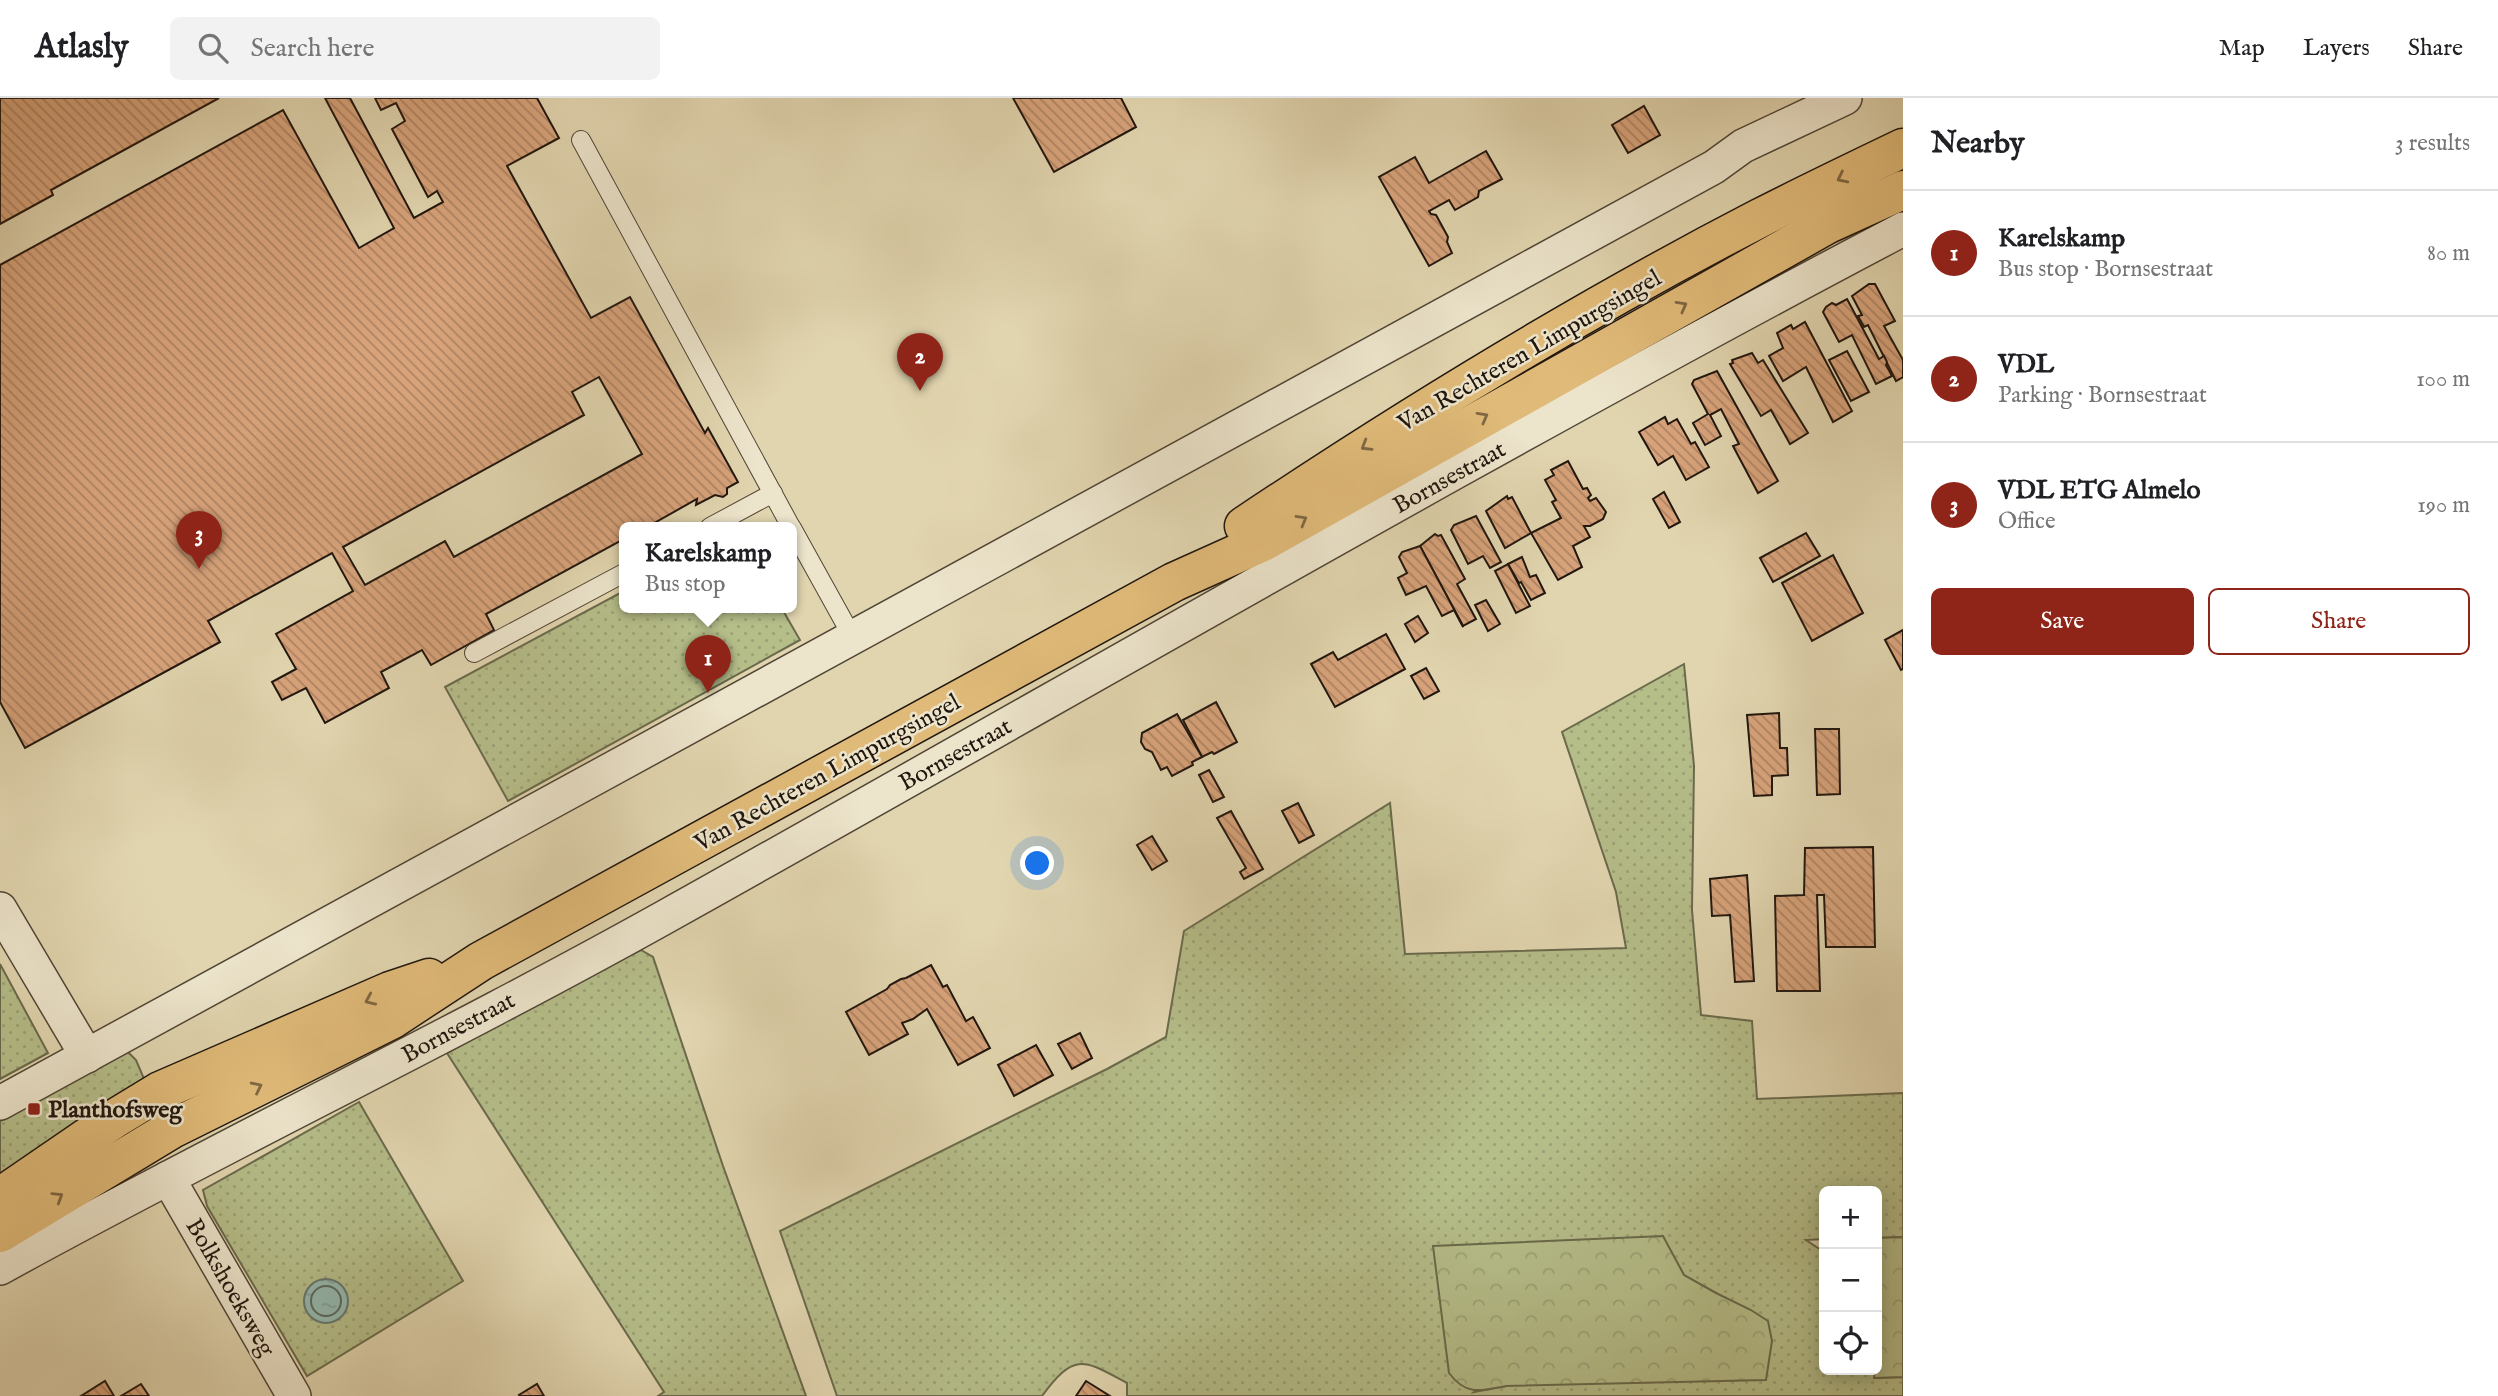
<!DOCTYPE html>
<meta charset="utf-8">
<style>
:root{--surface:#fff;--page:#f2f2f2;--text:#202124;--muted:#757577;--line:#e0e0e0;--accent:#8f2418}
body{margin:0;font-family:"IM FELL English",serif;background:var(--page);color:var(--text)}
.controls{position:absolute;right:21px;bottom:21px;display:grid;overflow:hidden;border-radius:10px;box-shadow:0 4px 18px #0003}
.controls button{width:63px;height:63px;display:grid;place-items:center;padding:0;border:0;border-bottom:2px solid var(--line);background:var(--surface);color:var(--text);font:35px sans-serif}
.you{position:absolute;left:1038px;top:766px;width:24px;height:24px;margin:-18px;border:5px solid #fff;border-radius:50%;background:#1a73e8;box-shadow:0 0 0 10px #1a73e833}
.badge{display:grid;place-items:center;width:46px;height:46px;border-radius:50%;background:var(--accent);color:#fff;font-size:23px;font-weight:700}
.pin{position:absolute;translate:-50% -58px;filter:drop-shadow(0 2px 4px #0008)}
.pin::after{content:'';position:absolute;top:37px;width:24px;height:21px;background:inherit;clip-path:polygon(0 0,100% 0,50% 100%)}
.popup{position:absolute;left:619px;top:424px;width:178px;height:91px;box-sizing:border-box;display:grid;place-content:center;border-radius:10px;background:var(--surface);filter:drop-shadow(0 2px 5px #0005);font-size:23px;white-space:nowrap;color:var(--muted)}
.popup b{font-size:26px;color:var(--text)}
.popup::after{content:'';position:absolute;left:50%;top:100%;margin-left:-14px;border:14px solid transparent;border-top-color:var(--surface)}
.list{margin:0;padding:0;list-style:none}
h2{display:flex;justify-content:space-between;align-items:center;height:91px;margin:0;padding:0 28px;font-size:30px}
h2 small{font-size:23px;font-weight:400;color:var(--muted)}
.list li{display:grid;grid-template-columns:46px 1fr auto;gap:21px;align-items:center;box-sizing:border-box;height:126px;padding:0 28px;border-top:2px solid var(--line)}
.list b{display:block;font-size:26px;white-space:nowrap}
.list p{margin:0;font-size:23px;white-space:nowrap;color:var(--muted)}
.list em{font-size:23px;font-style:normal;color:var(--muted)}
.actions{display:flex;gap:14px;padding:21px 28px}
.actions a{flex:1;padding:16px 0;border:2px solid var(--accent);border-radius:10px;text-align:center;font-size:24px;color:var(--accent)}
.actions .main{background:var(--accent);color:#fff}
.icon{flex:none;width:38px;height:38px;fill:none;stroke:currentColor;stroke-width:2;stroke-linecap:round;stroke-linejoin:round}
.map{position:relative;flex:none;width:1903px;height:1298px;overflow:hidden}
header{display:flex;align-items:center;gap:42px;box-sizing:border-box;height:98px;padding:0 35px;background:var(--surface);border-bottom:2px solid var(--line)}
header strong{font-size:33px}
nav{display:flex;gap:38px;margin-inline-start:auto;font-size:24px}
.search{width:490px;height:63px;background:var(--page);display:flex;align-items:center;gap:18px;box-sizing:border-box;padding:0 24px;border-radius:10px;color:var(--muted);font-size:26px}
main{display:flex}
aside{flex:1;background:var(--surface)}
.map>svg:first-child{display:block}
.green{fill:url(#green-dots);stroke:#6a6a4c;stroke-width:2;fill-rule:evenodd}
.forest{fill:url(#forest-crowns);stroke:#6a6a4c;stroke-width:2}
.water{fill:url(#water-ripples);stroke:#66776f;stroke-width:2}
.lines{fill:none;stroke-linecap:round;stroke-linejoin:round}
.shore{stroke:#5a675e;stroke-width:2}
.building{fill:url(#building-back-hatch);stroke:#20160e;stroke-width:2;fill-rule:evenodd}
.lane-casing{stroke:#504636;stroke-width:20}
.street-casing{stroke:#504636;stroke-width:36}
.primary-casing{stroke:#20160e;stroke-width:41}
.lane{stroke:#ece4cb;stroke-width:18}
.street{stroke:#ece4cb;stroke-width:33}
.primary{stroke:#e0ba78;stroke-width:38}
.oneway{stroke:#806843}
.poi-dot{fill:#8f2418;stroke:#ece4cb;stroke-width:2.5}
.labels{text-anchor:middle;stroke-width:5;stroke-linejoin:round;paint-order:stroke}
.street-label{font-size:24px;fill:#20160e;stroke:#ece4cb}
.poi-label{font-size:24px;font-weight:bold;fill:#20160e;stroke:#ece4cb;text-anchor:start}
</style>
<header>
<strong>Atlasly</strong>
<div class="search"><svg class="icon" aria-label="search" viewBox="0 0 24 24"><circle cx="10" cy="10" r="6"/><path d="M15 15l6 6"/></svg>Search here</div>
<nav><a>Map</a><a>Layers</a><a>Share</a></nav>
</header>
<main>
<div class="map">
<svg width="1903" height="1298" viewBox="0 0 1903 1298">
<defs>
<pattern id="green-dots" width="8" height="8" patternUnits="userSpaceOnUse" patternTransform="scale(1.75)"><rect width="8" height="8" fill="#b5bd89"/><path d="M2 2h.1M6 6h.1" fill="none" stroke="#9ba275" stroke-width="1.8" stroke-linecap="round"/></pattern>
<pattern id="forest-crowns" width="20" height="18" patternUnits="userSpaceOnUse" patternTransform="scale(1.75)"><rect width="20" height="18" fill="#b5bd89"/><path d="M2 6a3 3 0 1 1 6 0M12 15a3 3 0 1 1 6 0" fill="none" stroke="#9ba275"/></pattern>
<pattern id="water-ripples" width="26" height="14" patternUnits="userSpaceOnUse" patternTransform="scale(1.75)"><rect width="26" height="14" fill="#94b8af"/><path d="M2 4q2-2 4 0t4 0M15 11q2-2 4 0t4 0" fill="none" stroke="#7f9d95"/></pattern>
<pattern id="building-back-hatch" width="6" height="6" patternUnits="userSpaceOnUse" patternTransform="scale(1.75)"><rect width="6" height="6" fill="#d8a37b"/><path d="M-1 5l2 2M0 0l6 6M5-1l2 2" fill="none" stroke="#af8463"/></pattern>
</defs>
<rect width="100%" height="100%" fill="#e1d5af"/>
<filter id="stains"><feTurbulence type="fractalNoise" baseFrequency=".00286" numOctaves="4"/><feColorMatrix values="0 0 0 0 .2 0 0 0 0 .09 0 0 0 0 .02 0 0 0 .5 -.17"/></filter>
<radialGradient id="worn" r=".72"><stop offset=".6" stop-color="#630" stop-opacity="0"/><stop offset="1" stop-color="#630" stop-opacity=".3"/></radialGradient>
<g class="green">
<polygon points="624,493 624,509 781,509 800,542 508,703 445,589"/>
<path d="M 1684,566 L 1694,668 L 1692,812 L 1701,917 L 1752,923 L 1757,1001 L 1903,995 L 1903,1139 L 1877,1140 L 1877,1093 L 1824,1093 L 1824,1141 L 1806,1142 L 1824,1154 L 1824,1272 L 1875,1272 L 1875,1280 L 1903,1279 L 1903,1298 L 1127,1298 L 1127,1285 C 1084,1262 1075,1253 1042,1298 L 837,1298 L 780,1133 L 1107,971 L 1166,939 L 1184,833 L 1390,705 L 1405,856 L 1626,850 L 1616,794 L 1562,634 ZM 1662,1138 L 1684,1177 L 1716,1195 L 1506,1288 L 1474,1294 Z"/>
<polygon points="641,852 653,859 723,1068 806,1298 658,1298 664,1294 447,955 597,872"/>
<polygon points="0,866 48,955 0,981"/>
<polygon points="127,953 136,962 147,988 0,1086 0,1023"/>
<polygon points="359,1004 463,1183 307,1278 207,1108 203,1092"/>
</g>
<g class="forest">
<path d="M 1663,1138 L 1684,1177 L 1716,1195 L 1751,1212 L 1768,1223 L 1772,1243 L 1766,1282 L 1506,1288 C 1481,1293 1466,1298 1449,1275 L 1433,1148 Z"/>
<polygon points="1903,1139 1903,1279 1874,1280 1877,1255 1877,1140"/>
</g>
<circle class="water" cx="326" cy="1203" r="22"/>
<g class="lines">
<circle class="shore" cx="326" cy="1203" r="15"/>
</g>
<g class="building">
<polygon points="0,0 219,0 51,92 53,97 0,126"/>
<path d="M 325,0 L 350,0 L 414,120 L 443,104 L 437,93 L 428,99 L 392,31 L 405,23 L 396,5 L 381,12 L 375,0 L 537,0 L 559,40 L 507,68 L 591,220 L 630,199 L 705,335 L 708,330 L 738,384 L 727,390 L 727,396 L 723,399 L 715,397 L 696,407 L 697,401 L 647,429 L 624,429 L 624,441 L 486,516 L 494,532 L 431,567 L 422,552 L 381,574 L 389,590 L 325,625 L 306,590 L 282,602 L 272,584 L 296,571 L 276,536 L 353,493 L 332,455 L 208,523 L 220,544 L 25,650 L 0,604 L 0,167 L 283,12 L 359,150 L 394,130 ZM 599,279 L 642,356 L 454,459 L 445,443 L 365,487 L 343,449 L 584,317 L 572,294 Z"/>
<polygon points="1013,0 1121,0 1136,29 1054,74"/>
<polygon points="1644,8 1660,37 1628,55 1612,27"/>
<polygon points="1486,53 1502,81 1479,93 1478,99 1455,112 1449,102 1429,113 1431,116 1436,117 1448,139 1447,144 1452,155 1429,168 1379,79 1415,59 1429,85"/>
<polygon points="1869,186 1875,186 1895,223 1884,228 1903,262 1903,279 1896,283 1868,227 1864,229 1858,218 1862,217 1852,198"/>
<polygon points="1847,201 1879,261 1884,258 1887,264 1886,267 1892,278 1876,286 1852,237 1839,244 1823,214 1826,209 1832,205 1836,207"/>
<polygon points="1805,224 1852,313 1833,324 1806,269 1783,283 1769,258 1783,250 1777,235 1791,227 1793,231"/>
<polygon points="1847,253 1869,294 1851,303 1829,262"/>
<polygon points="1752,255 1758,265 1763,262 1808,335 1790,346 1771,312 1761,318 1730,266 1733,265 1732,262"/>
<polygon points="1717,273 1778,383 1758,395 1733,348 1739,346 1721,311 1710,317 1721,338 1705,347 1693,325 1708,316 1692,286 1694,282"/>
<polygon points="1665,319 1668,326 1677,321 1691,346 1695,344 1709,369 1686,382 1673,358 1658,367 1639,334"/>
<polygon points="1568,363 1583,391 1587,390 1591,397 1588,400 1590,403 1596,400 1606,414 1603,421 1590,428 1584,428 1590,439 1573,448 1582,469 1558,482 1531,435 1561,420 1552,404 1556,402 1545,382 1554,377 1551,372"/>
<polygon points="1664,394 1680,424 1669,430 1653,401"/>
<polygon points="1507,398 1508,401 1512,399 1531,435 1505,450 1486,413"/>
<polygon points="1476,418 1501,464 1490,470 1483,458 1468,466 1451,432 1454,427"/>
<polygon points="1806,435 1820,458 1773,484 1760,460"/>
<polygon points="1435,436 1438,438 1441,437 1465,481 1457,486 1476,521 1463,528 1420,448"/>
<polygon points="1420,448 1463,528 1463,529 1454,512 1442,518 1426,488 1406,497 1398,480 1407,475 1399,459 1402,454"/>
<polygon points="1833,457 1863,515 1812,543 1782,485"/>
<polygon points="1522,459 1530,479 1536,477 1545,495 1531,502 1521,484 1519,485 1508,466"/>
<polygon points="1508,466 1530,508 1516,515 1495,473"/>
<polygon points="1486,502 1500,526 1488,533 1475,507"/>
<polygon points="1418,518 1428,535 1415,544 1405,526"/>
<polygon points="1903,532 1903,571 1901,572 1885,542"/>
<polygon points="1386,536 1405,571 1335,609 1311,566 1333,554 1338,562"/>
<polygon points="1426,570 1439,593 1424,601 1411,578"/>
<polygon points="1216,604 1237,644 1214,656 1212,654 1202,659 1183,622"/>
<polygon points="1779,615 1780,650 1787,650 1788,677 1772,678 1772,697 1754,698 1747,617"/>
<polygon points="1177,616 1202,659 1192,664 1193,667 1172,678 1167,669 1161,672 1152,654 1145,651 1141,644 1142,635"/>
<polygon points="1815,631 1839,631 1840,696 1817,697"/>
<polygon points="1209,672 1224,699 1213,704 1199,677"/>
<polygon points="1298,705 1314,737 1299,745 1282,713"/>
<polygon points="1231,713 1263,771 1244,781 1240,774 1246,770 1217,720"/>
<polygon points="1152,738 1167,763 1152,772 1137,747"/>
<polygon points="1873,749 1875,849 1826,849 1824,797 1817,797 1820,893 1777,893 1775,798 1804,797 1805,750"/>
<polygon points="1747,777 1754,883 1735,884 1730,817 1712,818 1710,781"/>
<polygon points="931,867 943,889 947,887 966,923 973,919 990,950 958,967 927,911 913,921 902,925 908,936 869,957 846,914 887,891 890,887 901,881 906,880"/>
<polygon points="1080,935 1092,960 1072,971 1058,946"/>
<polygon points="1036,947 1053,977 1014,998 998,967"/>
<polygon points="105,1283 114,1298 81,1298"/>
<polygon points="1086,1283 1110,1298 1076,1298"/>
<polygon points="141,1286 149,1298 121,1298"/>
<polygon points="537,1286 544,1298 520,1298 519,1297"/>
</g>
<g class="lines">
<g class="lane-casing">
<g id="lane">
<polyline points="581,42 791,429"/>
<polyline points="710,429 773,395"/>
<polyline points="792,430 853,540"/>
<polyline points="474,555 624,475"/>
</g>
</g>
<g class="street-casing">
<g id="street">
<polyline points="0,811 87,958"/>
<polyline points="0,1005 1714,69 1743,48 1845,0"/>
<polyline points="168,1080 294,1298"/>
<path d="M 0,1170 C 219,1049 446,941 665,819 C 1077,589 1485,351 1903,131"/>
</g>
</g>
<g class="primary-casing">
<g id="primary">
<path d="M 1244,428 C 1410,317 1582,212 1760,120 C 1807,96 1855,73 1903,50"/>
<polyline points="0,1099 114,1021 160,993 390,893 429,880"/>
<polyline points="0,1135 172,1031 391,922 481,863 1174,484 1263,444 1828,126 1903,92"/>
</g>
</g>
<use href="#lane" class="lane"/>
<use href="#street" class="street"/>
<use href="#primary" class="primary"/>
</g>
<defs><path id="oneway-chevron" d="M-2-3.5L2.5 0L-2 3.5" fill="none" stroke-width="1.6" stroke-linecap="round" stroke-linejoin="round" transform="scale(1.75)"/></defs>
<g class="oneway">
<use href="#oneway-chevron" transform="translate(1842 80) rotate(154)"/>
<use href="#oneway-chevron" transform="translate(1682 208) rotate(-29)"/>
<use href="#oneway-chevron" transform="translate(1483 319) rotate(-29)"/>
<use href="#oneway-chevron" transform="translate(1366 348) rotate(149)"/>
<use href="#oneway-chevron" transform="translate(1302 422) rotate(-30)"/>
<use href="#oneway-chevron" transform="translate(370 902) rotate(156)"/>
<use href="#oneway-chevron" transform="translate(257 989) rotate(-26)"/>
<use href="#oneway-chevron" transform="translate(58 1099) rotate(-32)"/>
</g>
<rect class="poi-dot" x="27" y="1004" width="14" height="14" rx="3.5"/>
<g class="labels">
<g class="street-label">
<text transform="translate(1529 252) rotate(-30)" y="8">Van Rechteren Limpurgsingel</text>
<text transform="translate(1449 379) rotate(-29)" y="8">Bornsestraat</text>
<text transform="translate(955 656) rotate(-29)" y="8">Bornsestraat</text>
<text transform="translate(827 674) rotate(-29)" y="8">Van Rechteren Limpurgsingel</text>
<text transform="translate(458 929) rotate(-28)" y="8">Bornsestraat</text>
<text transform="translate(231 1189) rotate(60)" y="8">Bolkshoeksweg</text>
</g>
<g class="poi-label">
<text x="48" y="1019">Planthofsweg</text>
</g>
</g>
<rect width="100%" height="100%" filter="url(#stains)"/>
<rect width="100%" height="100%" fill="url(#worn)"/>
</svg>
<div class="controls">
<button>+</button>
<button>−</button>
<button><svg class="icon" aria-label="locate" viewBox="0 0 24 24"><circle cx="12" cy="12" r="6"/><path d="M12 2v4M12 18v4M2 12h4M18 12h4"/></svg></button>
</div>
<div class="you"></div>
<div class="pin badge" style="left:708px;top:595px">1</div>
<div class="popup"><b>Karelskamp</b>Bus stop</div>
<div class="pin badge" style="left:920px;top:293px">2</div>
<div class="pin badge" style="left:199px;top:471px">3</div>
</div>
<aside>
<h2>Nearby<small>3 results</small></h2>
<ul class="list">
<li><span class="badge">1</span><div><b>Karelskamp</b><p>Bus stop · Bornsestraat</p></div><em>80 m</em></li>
<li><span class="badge">2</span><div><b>VDL</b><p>Parking · Bornsestraat</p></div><em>100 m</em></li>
<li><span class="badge">3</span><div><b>VDL ETG Almelo</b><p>Office</p></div><em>190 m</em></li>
</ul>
<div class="actions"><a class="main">Save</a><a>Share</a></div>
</aside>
</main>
